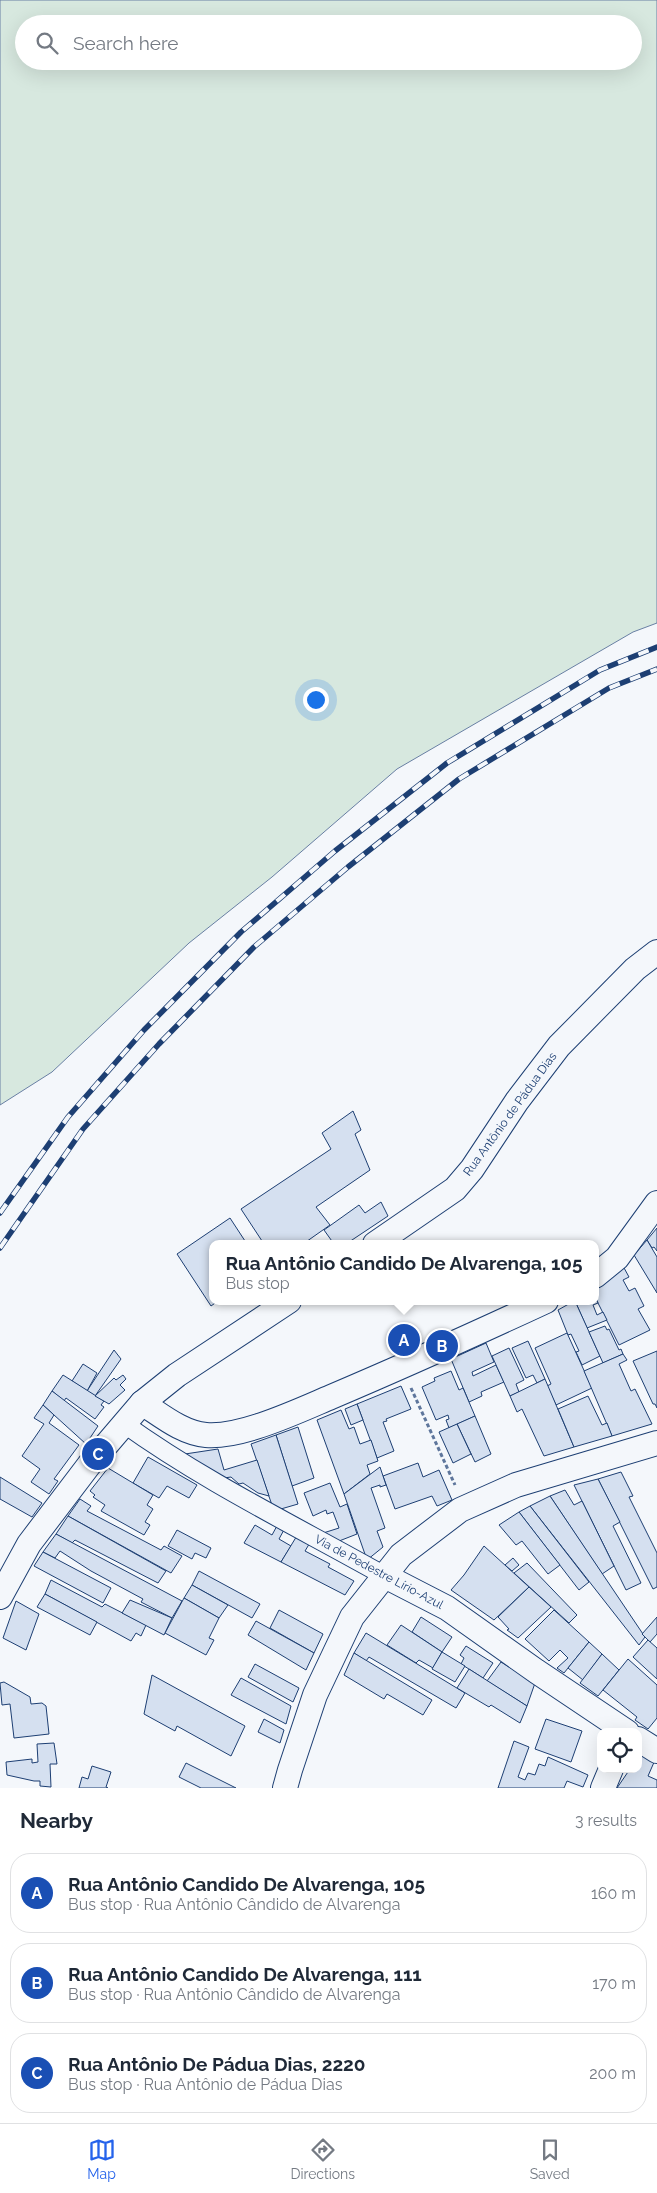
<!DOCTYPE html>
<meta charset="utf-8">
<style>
:root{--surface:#fff;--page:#f2f2f3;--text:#1f2937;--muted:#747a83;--line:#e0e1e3;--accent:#2563eb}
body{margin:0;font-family:Raleway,sans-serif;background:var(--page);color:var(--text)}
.controls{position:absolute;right:15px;bottom:15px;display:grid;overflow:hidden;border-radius:10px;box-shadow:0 5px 20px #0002}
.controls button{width:45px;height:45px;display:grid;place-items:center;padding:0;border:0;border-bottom:1px solid var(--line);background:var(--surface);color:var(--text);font:25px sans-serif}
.you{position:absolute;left:315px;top:699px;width:18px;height:18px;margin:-12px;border:4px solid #fff;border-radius:50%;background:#1a73e8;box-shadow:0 0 0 8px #1a73e833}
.badge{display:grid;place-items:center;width:32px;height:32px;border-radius:50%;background:var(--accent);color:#fff;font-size:16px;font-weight:700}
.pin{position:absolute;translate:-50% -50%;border:2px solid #fff;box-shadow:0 1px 5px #0006}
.popup{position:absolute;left:209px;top:1240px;width:390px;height:65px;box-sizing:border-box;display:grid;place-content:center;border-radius:10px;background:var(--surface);filter:drop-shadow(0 1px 4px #0005);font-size:16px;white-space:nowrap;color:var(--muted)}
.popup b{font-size:19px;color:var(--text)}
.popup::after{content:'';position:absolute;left:50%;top:100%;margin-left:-10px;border:10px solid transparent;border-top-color:var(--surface)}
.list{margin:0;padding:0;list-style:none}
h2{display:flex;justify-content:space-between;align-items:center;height:65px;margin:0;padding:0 20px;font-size:21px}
h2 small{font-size:16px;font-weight:400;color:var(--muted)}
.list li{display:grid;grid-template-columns:32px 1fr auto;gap:15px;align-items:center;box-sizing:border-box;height:80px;margin:0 10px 10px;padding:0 10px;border:1px solid var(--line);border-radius:20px}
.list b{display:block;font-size:19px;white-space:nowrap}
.list p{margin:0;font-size:16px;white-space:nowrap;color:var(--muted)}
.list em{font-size:16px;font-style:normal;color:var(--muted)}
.icon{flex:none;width:28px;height:28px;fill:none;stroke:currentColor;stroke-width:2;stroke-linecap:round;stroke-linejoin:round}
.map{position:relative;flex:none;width:657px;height:1788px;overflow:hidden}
.search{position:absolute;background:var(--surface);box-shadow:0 5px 20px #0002;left:15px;right:15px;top:15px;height:55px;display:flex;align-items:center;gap:12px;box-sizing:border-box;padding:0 18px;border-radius:28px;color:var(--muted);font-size:19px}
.sheet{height:335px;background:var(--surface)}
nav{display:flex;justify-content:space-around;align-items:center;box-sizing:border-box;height:70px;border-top:1px solid var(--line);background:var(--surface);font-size:14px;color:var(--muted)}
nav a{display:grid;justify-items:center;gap:2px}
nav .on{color:var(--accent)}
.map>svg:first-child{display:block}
.green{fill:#d7e8df;stroke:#687fa3;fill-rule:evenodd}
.building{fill:#d5e0f0;stroke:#1d3f73}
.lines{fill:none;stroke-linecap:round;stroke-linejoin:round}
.pedestrian-casing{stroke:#1d3f73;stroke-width:20}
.minor-casing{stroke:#1d3f73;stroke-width:26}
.path{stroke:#5e769c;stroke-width:3;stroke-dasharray:4 2.5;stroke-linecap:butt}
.pedestrian{stroke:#f4f7fb;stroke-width:18}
.minor{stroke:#f4f7fb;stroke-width:24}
.rail-casing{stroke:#1d3f73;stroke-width:5.5}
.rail{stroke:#f4f7fb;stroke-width:4;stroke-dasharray:11;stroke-linecap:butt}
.labels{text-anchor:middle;stroke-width:4;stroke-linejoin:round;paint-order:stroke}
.street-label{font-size:12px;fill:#1d3f73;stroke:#f4f7fb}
</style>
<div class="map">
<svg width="657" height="1788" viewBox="0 0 657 1788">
<rect width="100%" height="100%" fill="#f4f7fb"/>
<path class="green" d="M 0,0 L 657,0 L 657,623 L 633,632 L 397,769 L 272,877 L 189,943 L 52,1072 L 0,1105 ZM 24,24 L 633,24 L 633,61 L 24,61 Z"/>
<g class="building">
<polygon points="353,1111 361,1130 355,1134 370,1170 316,1207 330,1225 303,1244 264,1244 241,1209 331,1149 322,1133"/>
<polygon points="381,1202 388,1216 346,1244 334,1244 324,1230 359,1205 365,1213"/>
<polygon points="230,1218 247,1244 213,1244 213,1301 218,1301 211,1306 177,1254"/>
<polygon points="657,1228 657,1251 654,1247 652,1248 647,1240"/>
<polygon points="647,1240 657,1257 657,1293 634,1255"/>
<polygon points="623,1266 629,1277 623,1280 629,1291 635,1288 644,1306 638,1309 650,1330 619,1345 595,1297 595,1288"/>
<polygon points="595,1297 598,1303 593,1305 597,1315 603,1312 607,1320 587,1328 575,1301 595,1301"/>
<polygon points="574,1301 575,1301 600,1356 582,1365 576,1352 579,1351 571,1334 568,1335 558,1310"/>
<polygon points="605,1326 607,1330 609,1329 619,1350 621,1349 623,1354 603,1363 589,1332"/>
<polygon points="567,1333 592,1388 556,1405 547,1386 551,1384 535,1348"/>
<polygon points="528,1341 545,1379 537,1383 533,1375 526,1378 512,1348"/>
<polygon points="486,1343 494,1362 472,1372 473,1376 496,1365 504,1382 481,1392 482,1396 469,1402 451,1359"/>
<polygon points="509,1348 524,1380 516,1384 519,1392 510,1396 492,1356"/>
<polygon points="114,1350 121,1359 95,1396 87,1391"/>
<polygon points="657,1351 657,1408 655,1404 653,1404 633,1361"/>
<polygon points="623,1354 627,1360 619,1364 631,1391 635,1389 652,1424 612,1436 584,1371"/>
<polygon points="83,1364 97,1373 87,1391 72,1381"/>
<polygon points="451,1371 459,1390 463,1388 475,1416 449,1428 446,1420 449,1419 448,1415 436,1420 422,1387 435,1381 434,1378"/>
<polygon points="63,1375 104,1401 101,1405 104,1407 95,1419 66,1398 64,1401 52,1391"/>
<polygon points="123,1375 126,1379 120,1385 125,1390 109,1404 95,1396 114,1378 116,1380"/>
<polygon points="545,1379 574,1447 544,1456 522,1409 517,1412 510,1396"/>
<polygon points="401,1386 411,1409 386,1419 387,1421 383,1422 394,1451 377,1458 357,1404"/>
<polygon points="52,1391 98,1426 86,1444 43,1405"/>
<polygon points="588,1396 602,1425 607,1423 612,1436 574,1447 558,1409"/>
<polygon points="357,1404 363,1420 351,1425 345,1409"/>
<polygon points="43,1405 54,1415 49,1423 79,1445 54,1479 58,1481 49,1494 31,1482 40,1469 22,1456 44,1424 34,1418"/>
<polygon points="341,1410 349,1429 354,1427 360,1444 371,1440 378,1461 367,1465 370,1474 344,1494 317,1420"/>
<polygon points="475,1416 491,1454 475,1462 457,1424"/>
<polygon points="457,1424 471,1454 453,1463 439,1432"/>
<polygon points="298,1427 314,1478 292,1486 276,1435"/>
<polygon points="276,1435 298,1504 274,1511 251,1444"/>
<polygon points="218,1449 224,1470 257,1460 269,1496 258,1493 243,1483 239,1484 231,1477 224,1478 185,1454"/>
<polygon points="148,1457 197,1485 189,1498 167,1486 159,1498 133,1483"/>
<polygon points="418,1463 423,1477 439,1470 452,1500 437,1506 432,1496 395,1509 383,1476"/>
<polygon points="380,1467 386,1485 380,1487 380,1485 371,1488 385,1528 377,1531 383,1547 367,1560 344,1494"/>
<polygon points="108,1468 153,1495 147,1505 153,1509 145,1522 150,1525 144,1535 101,1511 105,1505 93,1497 95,1495 90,1491"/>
<polygon points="621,1472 633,1496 629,1497 657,1553 657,1587 653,1589 598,1479"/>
<polygon points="0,1477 42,1503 32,1517 0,1499"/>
<polygon points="598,1479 620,1522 613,1526 641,1583 626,1590 574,1485"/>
<polygon points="330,1483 340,1507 347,1504 357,1534 334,1543 320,1534 339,1528 333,1512 327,1514 326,1510 313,1516 304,1493"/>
<polygon points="565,1490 574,1505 582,1501 614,1566 602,1574 550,1496"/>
<polygon points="550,1496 645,1637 639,1645 530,1506"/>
<polygon points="80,1499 91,1506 87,1511 161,1550 164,1546 182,1556 171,1573 68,1516"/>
<polygon points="530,1506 589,1582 579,1590 519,1512"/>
<polygon points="519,1512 560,1565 548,1574 522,1541 516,1545 499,1525"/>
<polygon points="68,1516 166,1571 158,1583 75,1540 72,1543 56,1534"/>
<polygon points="278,1524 285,1528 279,1539 291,1546 281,1562 244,1543 255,1525 272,1535"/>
<polygon points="177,1530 211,1548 206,1558 195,1553 192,1559 168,1546"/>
<polygon points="56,1534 182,1601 172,1618 141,1602 143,1599 91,1571 60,1551 55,1558 43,1552"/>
<polygon points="298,1534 311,1541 305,1551 330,1564 328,1567 354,1581 345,1595 281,1562"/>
<polygon points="484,1546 529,1587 494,1620 451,1590 464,1575"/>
<polygon points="43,1552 111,1588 103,1603 34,1566"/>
<polygon points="513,1558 519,1565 512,1571 505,1565"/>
<polygon points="527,1563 577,1615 569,1623 514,1573"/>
<polygon points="199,1571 260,1604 252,1618 192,1585"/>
<polygon points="51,1580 102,1607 105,1604 146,1625 141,1636 136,1633 131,1641 45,1594"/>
<polygon points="192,1585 228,1605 219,1618 184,1598"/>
<polygon points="529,1587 551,1607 518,1638 507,1630 509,1629 498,1617"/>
<polygon points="45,1594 97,1622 90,1635 37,1607"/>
<polygon points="184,1598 219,1618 209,1638 214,1640 206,1655 165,1633"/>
<polygon points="130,1600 172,1618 164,1635 122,1613"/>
<polygon points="16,1601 39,1614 26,1650 3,1638"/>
<polygon points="279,1610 323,1634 314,1653 270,1628"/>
<polygon points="554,1610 589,1642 564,1673 557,1668 568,1658 560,1650 549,1661 525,1639"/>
<polygon points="421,1617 452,1637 442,1652 412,1632"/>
<polygon points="657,1617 657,1634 650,1642 642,1634"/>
<polygon points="256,1621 314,1653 306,1670 248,1635"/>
<polygon points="401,1625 442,1652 433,1668 419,1660 416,1663 387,1645"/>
<polygon points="366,1633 465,1693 456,1708 369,1657 366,1661 354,1653"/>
<polygon points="648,1640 657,1648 657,1679 633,1657"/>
<polygon points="589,1642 602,1654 583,1680 568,1668"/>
<polygon points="466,1646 493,1663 483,1678 461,1664 464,1658 460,1655"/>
<polygon points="442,1652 465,1666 455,1682 432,1669"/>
<polygon points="354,1653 432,1700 423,1715 387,1694 384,1699 344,1675"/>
<polygon points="602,1654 619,1670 598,1696 580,1683"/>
<polygon points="628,1659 657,1685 657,1718 648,1729 635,1720 637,1717 603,1690"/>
<polygon points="501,1662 535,1683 527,1706 487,1681"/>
<polygon points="255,1664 299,1688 293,1702 248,1677"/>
<polygon points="469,1669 527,1706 520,1723 491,1705 489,1707 457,1688"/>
<polygon points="152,1675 245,1726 231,1756 177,1726 175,1731 144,1714"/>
<polygon points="241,1678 291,1706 286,1724 231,1695"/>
<polygon points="4,1682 30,1697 31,1704 42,1703 46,1706 49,1734 14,1738 10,1704 2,1705 0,1683"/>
<polygon points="264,1719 284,1730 280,1743 258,1732"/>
<polygon points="546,1719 582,1731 571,1762 535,1749"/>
<polygon points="514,1741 529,1747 518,1777 525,1780 528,1773 535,1775 539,1764 545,1766 548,1757 588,1775 583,1787 567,1781 564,1788 498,1788"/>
<polygon points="54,1743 57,1764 50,1764 51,1787 40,1786 40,1781 34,1781 7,1775 6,1762 32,1759 32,1763 38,1762 37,1744"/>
<polygon points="644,1754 655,1760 648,1776 657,1780 657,1788 617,1788 630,1769 638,1769 638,1757"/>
<polygon points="186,1763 236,1788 201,1788 179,1777"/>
<polygon points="92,1766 111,1772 106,1787 108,1788 79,1788 82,1777 88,1779"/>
</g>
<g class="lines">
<g class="pedestrian-casing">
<path id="pedestrian" d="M 123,1423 C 205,1482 296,1526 383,1575"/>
</g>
<g class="minor-casing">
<g id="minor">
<polyline points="375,1244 455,1189 472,1169 517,1101 559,1046 635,969 657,952"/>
<polyline points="595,1276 617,1258 657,1203"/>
<path d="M 142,1403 C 161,1415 182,1433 206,1435 C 241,1438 298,1411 331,1397 C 404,1366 475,1334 546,1301"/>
<polyline points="383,1575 447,1608 536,1671 627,1732"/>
<polyline points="0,1597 29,1544 89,1465 142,1403 177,1375 289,1301"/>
<polyline points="638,1739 657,1751"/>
<polyline points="285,1788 290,1770 315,1695 352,1617 401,1555 460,1510 516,1485 657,1443"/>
<polyline points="603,1788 611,1769"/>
</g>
</g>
<polyline class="path" points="411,1388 455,1485"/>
<use href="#pedestrian" class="pedestrian"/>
<use href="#minor" class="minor"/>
<g class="rail-casing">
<g id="rail">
<polyline points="0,1213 68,1117 144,1030 241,932 335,851 447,763 600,670 657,647"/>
<polyline points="0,1248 83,1129 159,1044 254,947 348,867 459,779 609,688 657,669"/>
</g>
</g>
<use href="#rail" class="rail"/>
</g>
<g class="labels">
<g class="street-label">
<text transform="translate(510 1114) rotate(-54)" y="4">Rua Antônio de Pádua Dias</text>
<text transform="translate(379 1572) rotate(28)" y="4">Via de Pedestre Lírio-Azul</text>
</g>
</g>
</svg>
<div class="controls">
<button><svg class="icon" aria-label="locate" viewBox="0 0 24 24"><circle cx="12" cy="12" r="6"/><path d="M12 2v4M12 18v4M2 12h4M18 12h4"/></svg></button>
</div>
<div class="you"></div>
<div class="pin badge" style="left:404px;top:1340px;background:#1a4fb4">A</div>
<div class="popup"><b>Rua Antônio Candido De Alvarenga, 105</b>Bus stop</div>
<div class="pin badge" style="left:442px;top:1346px;background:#1a4fb4">B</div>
<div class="pin badge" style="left:98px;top:1454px;background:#1a4fb4">C</div>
<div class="search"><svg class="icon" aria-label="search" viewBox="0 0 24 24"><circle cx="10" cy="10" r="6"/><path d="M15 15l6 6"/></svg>Search here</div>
</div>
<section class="sheet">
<h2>Nearby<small>3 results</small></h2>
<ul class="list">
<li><span class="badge" style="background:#1a4fb4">A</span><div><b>Rua Antônio Candido De Alvarenga, 105</b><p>Bus stop · Rua Antônio Cândido de Alvarenga</p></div><em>160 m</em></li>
<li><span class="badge" style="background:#1a4fb4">B</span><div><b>Rua Antônio Candido De Alvarenga, 111</b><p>Bus stop · Rua Antônio Cândido de Alvarenga</p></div><em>170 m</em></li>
<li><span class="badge" style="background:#1a4fb4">C</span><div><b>Rua Antônio De Pádua Dias, 2220</b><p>Bus stop · Rua Antônio de Pádua Dias</p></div><em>200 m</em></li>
</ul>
</section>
<nav>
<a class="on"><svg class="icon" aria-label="map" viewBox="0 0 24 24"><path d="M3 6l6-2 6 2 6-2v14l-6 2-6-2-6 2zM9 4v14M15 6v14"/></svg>Map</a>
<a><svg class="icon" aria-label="directions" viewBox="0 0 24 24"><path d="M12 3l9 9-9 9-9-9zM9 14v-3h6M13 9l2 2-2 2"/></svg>Directions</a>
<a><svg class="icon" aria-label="saved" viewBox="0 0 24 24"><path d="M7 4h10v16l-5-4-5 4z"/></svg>Saved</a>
</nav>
